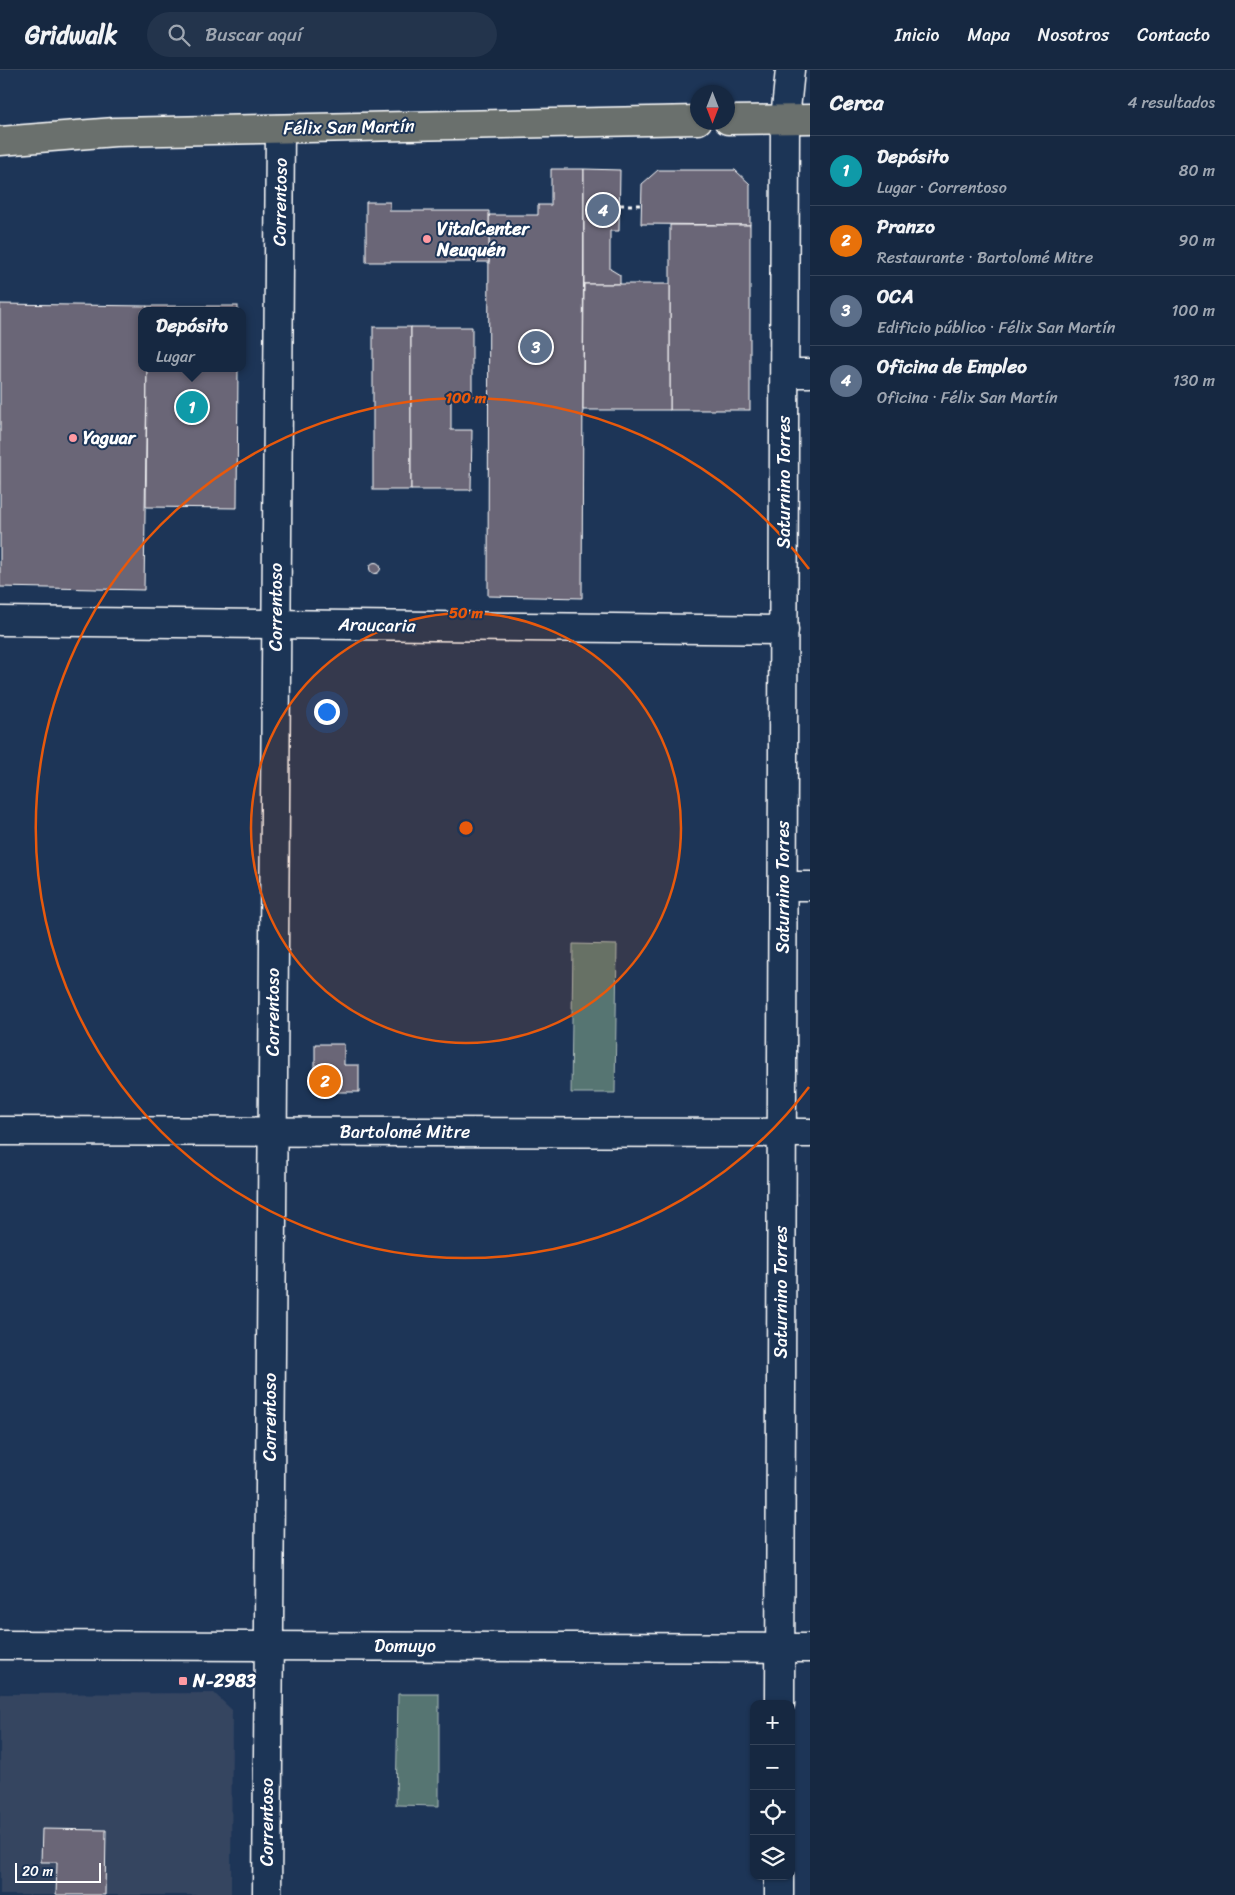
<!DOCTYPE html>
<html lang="es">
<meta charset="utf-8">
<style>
:root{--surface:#162841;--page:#23344c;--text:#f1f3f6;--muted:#9ea6b1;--line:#35445a;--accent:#8c9099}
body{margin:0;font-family:Sriracha,sans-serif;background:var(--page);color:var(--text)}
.controls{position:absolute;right:15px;bottom:15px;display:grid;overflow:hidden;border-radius:10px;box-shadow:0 1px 4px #0004}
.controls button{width:45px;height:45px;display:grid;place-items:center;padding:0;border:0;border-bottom:1px solid var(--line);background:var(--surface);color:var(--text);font:25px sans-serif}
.compass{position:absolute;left:690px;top:15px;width:45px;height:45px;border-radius:50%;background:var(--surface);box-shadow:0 1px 4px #0004;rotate:180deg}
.scale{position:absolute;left:15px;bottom:12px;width:86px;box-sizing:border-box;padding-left:5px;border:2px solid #fff;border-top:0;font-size:14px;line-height:18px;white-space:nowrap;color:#fff;-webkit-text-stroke:4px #1d3557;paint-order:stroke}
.you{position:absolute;left:326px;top:641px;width:18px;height:18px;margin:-12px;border:4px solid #fff;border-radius:50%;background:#1a73e8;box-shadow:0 0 0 8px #1a73e833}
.badge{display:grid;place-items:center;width:32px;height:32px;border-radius:50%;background:var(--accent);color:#fff;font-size:16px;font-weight:700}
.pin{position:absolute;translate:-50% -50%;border:2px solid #fff;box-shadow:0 1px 5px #0006}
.popup{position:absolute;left:138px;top:237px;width:108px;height:65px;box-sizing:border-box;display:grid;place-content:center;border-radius:10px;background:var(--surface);filter:drop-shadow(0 1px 4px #0005);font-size:16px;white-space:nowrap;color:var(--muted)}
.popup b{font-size:19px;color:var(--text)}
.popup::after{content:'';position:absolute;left:50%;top:100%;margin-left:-10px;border:10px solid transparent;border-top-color:var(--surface)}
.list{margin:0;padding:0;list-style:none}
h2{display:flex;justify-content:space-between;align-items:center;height:65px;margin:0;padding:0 20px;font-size:21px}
h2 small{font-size:16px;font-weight:400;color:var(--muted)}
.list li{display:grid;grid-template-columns:32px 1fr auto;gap:15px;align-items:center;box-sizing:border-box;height:70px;padding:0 20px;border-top:1px solid var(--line)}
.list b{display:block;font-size:19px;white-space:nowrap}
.list p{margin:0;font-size:16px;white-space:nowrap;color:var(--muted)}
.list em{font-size:16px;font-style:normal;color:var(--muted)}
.icon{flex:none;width:28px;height:28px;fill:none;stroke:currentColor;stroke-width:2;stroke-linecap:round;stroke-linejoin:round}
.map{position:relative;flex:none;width:810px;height:1825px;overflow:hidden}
header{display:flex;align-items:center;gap:30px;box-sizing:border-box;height:70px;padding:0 25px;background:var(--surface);border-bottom:1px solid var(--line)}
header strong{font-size:24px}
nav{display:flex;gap:28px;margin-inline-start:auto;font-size:18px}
.search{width:350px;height:45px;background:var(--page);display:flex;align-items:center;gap:12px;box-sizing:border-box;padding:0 18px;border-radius:28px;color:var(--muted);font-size:19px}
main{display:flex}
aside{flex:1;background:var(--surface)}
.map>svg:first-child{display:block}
.built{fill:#344461}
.green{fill:#577472;stroke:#abbab8}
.building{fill:#6a6677;stroke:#fff}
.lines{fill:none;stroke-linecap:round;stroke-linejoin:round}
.minor-casing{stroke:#fff;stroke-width:31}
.tertiary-casing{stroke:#fff;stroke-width:31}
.trunk-casing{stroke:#fff;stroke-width:31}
.path{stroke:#fff;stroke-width:3;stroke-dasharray:4 4;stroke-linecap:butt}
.minor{stroke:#1d3557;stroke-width:28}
.tertiary{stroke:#1d3557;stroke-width:28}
.trunk{stroke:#6a706d;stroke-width:28}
.ring{fill:none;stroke:#e8590c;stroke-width:2.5}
.poi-dot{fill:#ff9aa2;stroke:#1d3557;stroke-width:2}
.labels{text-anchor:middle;stroke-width:4;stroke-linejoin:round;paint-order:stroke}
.street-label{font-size:18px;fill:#fff;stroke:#1d3557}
.poi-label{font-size:18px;font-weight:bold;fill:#fff;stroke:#1d3557;text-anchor:start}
.centre{fill:#e8590c;stroke:#1d3557;stroke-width:2.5}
.ring-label{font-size:15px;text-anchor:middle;font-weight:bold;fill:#e8590c;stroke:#1d3557;stroke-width:4;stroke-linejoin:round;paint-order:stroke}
</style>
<header>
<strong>Gridwalk</strong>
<div class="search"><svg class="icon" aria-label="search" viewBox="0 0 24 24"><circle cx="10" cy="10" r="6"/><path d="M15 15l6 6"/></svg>Buscar aquí</div>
<nav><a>Inicio</a><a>Mapa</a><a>Nosotros</a><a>Contacto</a></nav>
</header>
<main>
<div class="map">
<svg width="810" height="1825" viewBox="0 0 810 1825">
<rect width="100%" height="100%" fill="#1d3557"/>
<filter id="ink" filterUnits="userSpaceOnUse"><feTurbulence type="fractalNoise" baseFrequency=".02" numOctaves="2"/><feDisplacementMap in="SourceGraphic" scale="10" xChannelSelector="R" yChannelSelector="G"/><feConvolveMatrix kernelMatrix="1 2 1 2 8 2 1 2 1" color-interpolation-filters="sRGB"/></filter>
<g filter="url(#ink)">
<polygon class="built" points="214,1623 232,1640 231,1825 0,1825 0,1624"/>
<g class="green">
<polygon points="573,874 617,875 615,1023 571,1023"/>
<polygon points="398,1624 439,1624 439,1736 396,1735"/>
</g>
<g class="building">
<polygon points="551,99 584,99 582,528 488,526 489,145 538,145 538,135 551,135"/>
<polygon points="584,99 620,100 619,161 610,161 610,199 620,205 620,214 584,214"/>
<polygon points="658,100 735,100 750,114 750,155 641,154 642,114"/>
<polygon points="366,132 390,132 390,141 489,141 489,192 366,192"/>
<rect x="670" y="155" width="80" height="185"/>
<polygon points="584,214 670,214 670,340 583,340"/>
<polygon points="0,234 147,236 147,241 142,241 142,298 147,298 144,520 0,517"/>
<rect x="147" y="236" width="91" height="5"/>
<rect x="373" y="257" width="38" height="163"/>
<polygon points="411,257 472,257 472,324 451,324 451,360 472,360 471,420 411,420"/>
<polygon points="147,298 238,298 237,438 146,437"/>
<circle cx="375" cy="498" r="5.5"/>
<polygon points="315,974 344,974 344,995 359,995 359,1022 315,1022"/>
<polygon points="42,1759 106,1760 105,1825 56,1825 57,1792 41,1792"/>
</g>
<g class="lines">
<g class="minor-casing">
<g id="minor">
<polyline points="785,303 810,303"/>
<polyline points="0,551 784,560"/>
<polyline points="783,816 810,816"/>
<polyline points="0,1061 810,1063"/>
<polyline points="0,1575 810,1578"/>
<polyline points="267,1825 280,59"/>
</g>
</g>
<g class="tertiary-casing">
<g id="tertiary">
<polyline points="780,1634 785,49 790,0"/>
<polyline points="779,1825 779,1806"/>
</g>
</g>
<g class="trunk-casing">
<g id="trunk">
<polyline points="728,50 810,49"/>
<polyline points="0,71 115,62 698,50"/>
</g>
</g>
<polyline class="path" points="620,135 642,135"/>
<use href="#minor" class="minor"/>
<use href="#tertiary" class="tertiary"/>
<use href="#trunk" class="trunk"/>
</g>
</g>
<circle cx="466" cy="758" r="215" fill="#e8590c" fill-opacity=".12"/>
<g class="ring">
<circle cx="466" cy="758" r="215"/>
<path d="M809 1017A430 430 0 1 1 809 499"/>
</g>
<g class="poi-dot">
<circle cx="427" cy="169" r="5"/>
<circle cx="73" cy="368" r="5"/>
<rect x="178" y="1606" width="10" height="10" rx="2.5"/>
</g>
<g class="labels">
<g class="street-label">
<text transform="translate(349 57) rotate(-1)" y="6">Félix San Martín</text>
<text transform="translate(280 132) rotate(-89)" y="6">Correntoso</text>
<text transform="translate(784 412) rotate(-90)" y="6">Saturnino Torres</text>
<text transform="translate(276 537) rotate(-90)" y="6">Correntoso</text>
<text transform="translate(377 555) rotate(1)" y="6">Araucaria</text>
<text transform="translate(783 817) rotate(-90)" y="6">Saturnino Torres</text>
<text transform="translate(273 942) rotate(-90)" y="6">Correntoso</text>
<text x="405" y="1068">Bartolomé Mitre</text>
<text transform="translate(781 1222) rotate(-90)" y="6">Saturnino Torres</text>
<text transform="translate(270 1347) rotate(-90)" y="6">Correntoso</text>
<text x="405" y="1582">Domuyo</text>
<text transform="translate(267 1752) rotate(-90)" y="6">Correntoso</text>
</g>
<g class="poi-label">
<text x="437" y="165">VitalCenter<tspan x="437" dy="21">Neuquén</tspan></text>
<text x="83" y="374">Yaguar</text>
<text x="193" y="1617">N-2983</text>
</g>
</g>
<circle cx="466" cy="758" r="8" class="centre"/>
<g class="ring-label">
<text x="466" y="333">100 m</text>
<text x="466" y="548">50 m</text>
</g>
</svg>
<div class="controls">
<button>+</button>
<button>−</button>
<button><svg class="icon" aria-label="locate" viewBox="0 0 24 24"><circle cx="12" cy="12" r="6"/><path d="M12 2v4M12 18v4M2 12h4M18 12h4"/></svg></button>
<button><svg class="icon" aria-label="layers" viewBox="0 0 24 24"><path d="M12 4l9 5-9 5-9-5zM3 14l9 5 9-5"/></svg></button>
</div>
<svg class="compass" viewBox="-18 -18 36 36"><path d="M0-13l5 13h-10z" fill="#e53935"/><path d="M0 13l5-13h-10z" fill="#9ea6b1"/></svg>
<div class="scale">20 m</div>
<div class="you"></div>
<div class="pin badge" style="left:192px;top:337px;background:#0f9aa8">1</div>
<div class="popup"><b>Depósito</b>Lugar</div>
<div class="pin badge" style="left:325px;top:1011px;background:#e8710a">2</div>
<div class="pin badge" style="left:536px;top:277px;background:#5c6f8a">3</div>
<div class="pin badge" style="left:603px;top:140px;background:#5c6f8a">4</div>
</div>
<aside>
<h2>Cerca<small>4 resultados</small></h2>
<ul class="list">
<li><span class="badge" style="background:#0f9aa8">1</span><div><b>Depósito</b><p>Lugar · Correntoso</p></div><em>80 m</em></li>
<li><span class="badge" style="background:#e8710a">2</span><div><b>Pranzo</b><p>Restaurante · Bartolomé Mitre</p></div><em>90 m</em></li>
<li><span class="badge" style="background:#5c6f8a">3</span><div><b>OCA</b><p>Edificio público · Félix San Martín</p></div><em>100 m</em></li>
<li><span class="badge" style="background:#5c6f8a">4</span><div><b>Oficina de Empleo</b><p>Oficina · Félix San Martín</p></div><em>130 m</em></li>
</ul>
</aside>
</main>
